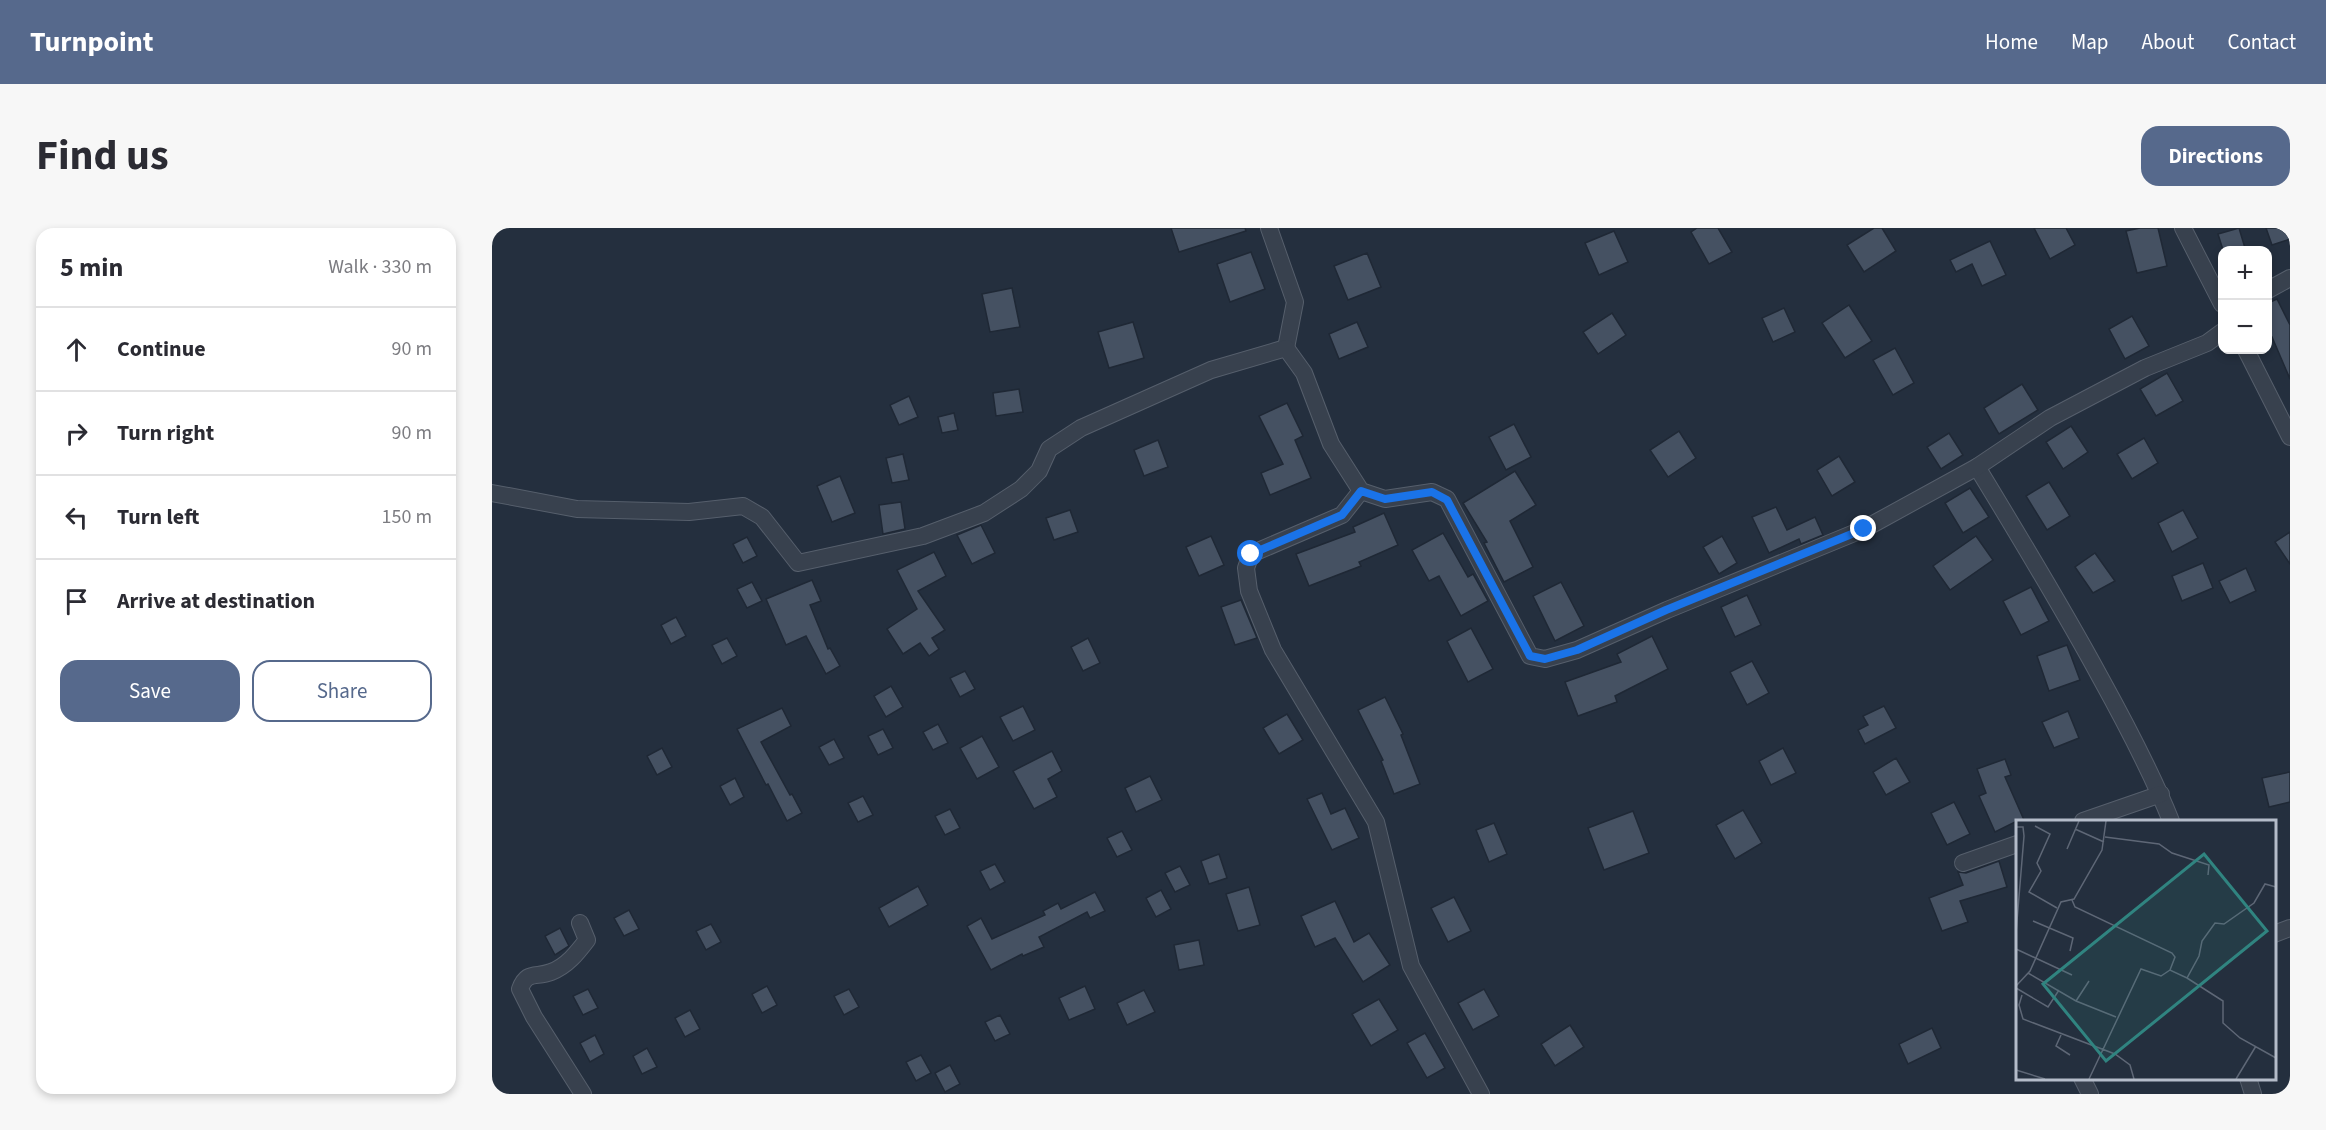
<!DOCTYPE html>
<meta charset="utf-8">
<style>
:root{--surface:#fff;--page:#f7f7f7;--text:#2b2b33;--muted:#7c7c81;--line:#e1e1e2;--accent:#56698c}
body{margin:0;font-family:"Source Sans 3",sans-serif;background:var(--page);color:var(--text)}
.controls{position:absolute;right:18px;top:18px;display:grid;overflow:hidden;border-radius:12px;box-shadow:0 3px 9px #0003}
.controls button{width:54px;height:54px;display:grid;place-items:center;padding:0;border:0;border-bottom:2px solid var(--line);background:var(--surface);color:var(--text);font:30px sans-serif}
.stop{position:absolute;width:18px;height:18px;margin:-14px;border:4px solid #1a73e8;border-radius:50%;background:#fff}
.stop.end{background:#1a73e8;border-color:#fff;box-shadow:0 2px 6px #0008}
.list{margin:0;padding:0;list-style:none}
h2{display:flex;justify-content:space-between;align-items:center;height:78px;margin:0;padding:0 24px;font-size:26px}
h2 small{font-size:20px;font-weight:400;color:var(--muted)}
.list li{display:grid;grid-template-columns:39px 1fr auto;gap:18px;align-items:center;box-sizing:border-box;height:84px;padding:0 24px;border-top:2px solid var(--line)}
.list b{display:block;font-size:22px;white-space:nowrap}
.list em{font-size:20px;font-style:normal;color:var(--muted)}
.actions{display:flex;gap:12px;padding:18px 24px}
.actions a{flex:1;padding:14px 0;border:2px solid var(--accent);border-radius:18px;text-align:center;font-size:21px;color:var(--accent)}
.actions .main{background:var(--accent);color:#fff}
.icon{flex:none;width:33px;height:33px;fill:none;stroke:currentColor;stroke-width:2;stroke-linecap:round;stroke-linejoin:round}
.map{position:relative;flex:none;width:1798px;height:866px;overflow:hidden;border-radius:18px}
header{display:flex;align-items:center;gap:36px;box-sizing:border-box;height:84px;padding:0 30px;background:var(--accent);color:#fff}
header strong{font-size:28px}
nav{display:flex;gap:33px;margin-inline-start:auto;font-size:21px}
.intro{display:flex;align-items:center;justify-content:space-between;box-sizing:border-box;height:144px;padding:0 36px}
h1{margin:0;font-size:42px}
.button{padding:15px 27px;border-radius:18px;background:var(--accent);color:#fff;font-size:21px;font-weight:700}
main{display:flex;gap:36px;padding:0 36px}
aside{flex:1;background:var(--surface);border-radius:18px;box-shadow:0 3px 9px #0003}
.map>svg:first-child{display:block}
.building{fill:#455162;stroke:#1f2835;stroke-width:1.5}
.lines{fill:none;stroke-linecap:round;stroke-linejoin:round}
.minor-casing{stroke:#565f6c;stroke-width:18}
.minor{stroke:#38414e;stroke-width:16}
.route{stroke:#1a73e8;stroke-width:8}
.inset-road{fill:none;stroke:#5e6776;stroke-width:1.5}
.view{fill:#308480;fill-opacity:0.15;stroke:#308480;stroke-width:3}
.inset-edge{fill:none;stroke:#b4bcc9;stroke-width:3}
</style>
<header>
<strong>Turnpoint</strong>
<nav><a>Home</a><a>Map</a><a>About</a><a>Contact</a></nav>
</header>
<div class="intro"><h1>Find us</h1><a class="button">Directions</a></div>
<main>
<aside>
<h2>5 min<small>Walk · 330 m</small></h2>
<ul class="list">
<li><svg class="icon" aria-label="ahead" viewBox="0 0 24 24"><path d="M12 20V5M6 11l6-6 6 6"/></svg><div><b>Continue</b></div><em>90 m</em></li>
<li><svg class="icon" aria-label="right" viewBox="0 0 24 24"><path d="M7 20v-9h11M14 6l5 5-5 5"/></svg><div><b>Turn right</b></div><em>90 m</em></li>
<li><svg class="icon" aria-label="left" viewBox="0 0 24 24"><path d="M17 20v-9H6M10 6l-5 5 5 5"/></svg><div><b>Turn left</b></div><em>150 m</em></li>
<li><svg class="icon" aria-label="arrive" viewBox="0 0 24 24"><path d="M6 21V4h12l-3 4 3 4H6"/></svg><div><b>Arrive at destination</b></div></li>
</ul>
<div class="actions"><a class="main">Save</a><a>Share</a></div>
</aside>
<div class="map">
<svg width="1798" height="866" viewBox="0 0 1798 866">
<rect width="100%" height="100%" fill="#242f3e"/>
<g class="building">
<polygon points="679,0 753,0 754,3 687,24"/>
<polygon points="1205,0 1226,0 1240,24 1217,36 1199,4"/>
<polygon points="1382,0 1390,0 1404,23 1372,44 1355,17"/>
<polygon points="1542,0 1574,0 1583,17 1558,31"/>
<polygon points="1648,0 1666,0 1675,38 1645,45 1634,3"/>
<polygon points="1747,0 1753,20 1745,22 1731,22 1726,6"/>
<polygon points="1774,0 1798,0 1798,11 1780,17"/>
<polygon points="1122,3 1136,34 1107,47 1093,15"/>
<polygon points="1498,13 1514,47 1490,58 1480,36 1464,44 1458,32"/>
<polygon points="759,24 773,61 738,74 725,36"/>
<polygon points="875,25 889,59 856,72 842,38"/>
<polygon points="520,60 528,99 498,104 490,66"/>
<polygon points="1785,71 1798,97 1798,151 1780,109 1776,111 1776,75"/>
<polygon points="1357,77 1380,113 1353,130 1330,95"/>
<polygon points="1292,80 1303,104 1281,114 1270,90"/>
<polygon points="1120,85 1134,107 1106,126 1091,104"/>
<polygon points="1640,88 1657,118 1633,131 1617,101"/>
<polygon points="641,94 652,130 617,140 606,104"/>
<polygon points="865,94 876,119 847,131 837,106"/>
<polygon points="1403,120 1422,155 1401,167 1381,132"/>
<polygon points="1675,145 1691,173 1664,188 1648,161"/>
<polygon points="1530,156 1546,182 1507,206 1492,180"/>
<polygon points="527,161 531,184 504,188 501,165"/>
<polygon points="417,168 426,189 407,197 398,177"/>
<polygon points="795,175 811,208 803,212 819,250 778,267 769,245 791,236 767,188"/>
<polygon points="462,185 466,202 450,205 446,189"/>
<polygon points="1022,196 1039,229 1014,242 997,209"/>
<polygon points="1579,198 1596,224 1571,241 1554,214"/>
<polygon points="1187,203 1204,230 1176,249 1158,222"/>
<polygon points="1457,205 1471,227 1449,241 1435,219"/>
<polygon points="1652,210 1666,235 1640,251 1625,226"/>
<polygon points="666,212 676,239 652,248 642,222"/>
<polygon points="411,226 417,252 400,255 394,230"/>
<polygon points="1347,228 1363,254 1340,268 1325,242"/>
<polygon points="1023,243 1044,277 1018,293 1041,339 1012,354 992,315 995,314 971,275"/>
<polygon points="348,248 363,285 340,294 325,258"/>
<polygon points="1557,254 1578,288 1555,302 1534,268"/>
<polygon points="1478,260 1497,289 1471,305 1453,275"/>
<polygon points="409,274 413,301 391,306 387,277"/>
<polygon points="1284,279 1295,302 1323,289 1331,307 1309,316 1307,311 1277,325 1260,289"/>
<polygon points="578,282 586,304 562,312 554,290"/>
<polygon points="1691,282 1706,310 1680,324 1666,295"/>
<polygon points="892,285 906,317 867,334 869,338 817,358 804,326 863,304 861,299"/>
<polygon points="489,297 503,325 480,336 465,307"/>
<polygon points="1798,304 1798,336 1783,314"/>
<polygon points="951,305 976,349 981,346 996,373 969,388 947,348 937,353 920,322"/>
<polygon points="719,308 732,337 707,348 694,319"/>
<polygon points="1230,308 1245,335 1227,346 1211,319"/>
<polygon points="1484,308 1501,332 1458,362 1441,338"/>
<polygon points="255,309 265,328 251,335 241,316"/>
<polygon points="442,324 454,348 426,363 453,402 440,410 447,421 437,428 428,415 411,426 395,401 425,381 405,342"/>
<polygon points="1603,325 1623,353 1601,365 1583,339"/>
<polygon points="1711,335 1721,360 1690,373 1680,348"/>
<polygon points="1754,340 1764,363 1738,375 1727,353"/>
<polygon points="320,352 329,373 318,377 336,421 338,420 348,438 334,446 314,408 294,417 274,371"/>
<polygon points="260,354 270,373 255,380 245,361"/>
<polygon points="1069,354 1092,398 1063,413 1041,368"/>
<polygon points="1539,359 1557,393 1529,407 1511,373"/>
<polygon points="1255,367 1269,397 1243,409 1229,379"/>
<polygon points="749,372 765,410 743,417 729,379"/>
<polygon points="184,389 194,408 179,416 169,397"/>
<polygon points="979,400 1001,441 976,454 955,413"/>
<polygon points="1160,408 1176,441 1123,468 1125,474 1086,488 1073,454 1129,434 1125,426"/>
<polygon points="235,410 245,428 230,436 220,417"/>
<polygon points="596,410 608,435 591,443 579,419"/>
<polygon points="1575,417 1588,452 1557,463 1545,428"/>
<polygon points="1260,433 1277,465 1255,477 1238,444"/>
<polygon points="473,443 483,461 468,469 458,450"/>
<polygon points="399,458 411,479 394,489 382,468"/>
<polygon points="893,469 911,506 909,507 928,556 902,566 889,533 891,532 866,482"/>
<polygon points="531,478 543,502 521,513 508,489"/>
<polygon points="1392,478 1404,500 1373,516 1366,502 1376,497 1371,488"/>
<polygon points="290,480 299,498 269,514 298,567 300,566 310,585 295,593 276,556 274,557 245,501"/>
<polygon points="1576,483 1587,510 1562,520 1550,494"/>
<polygon points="795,486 811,512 787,526 771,500"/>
<polygon points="446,496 456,515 441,522 431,504"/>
<polygon points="391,501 401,520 386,527 376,508"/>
<polygon points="490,508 507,539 485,551 468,520"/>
<polygon points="342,511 352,530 337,537 327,519"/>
<polygon points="170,520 180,539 165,547 155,528"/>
<polygon points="1291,520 1304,545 1279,557 1267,533"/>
<polygon points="560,523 570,543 556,551 565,569 542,581 521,543"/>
<polygon points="1404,530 1418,554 1394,567 1381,544"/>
<polygon points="1513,531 1519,547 1513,549 1532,592 1525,593 1503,604 1487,568 1494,565 1485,541"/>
<polygon points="1798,544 1798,574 1777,579 1770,550"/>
<polygon points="658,548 670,572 644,584 633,560"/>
<polygon points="243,550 252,569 238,577 228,558"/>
<polygon points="830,565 839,586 853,580 867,610 840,622 815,571"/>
<polygon points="371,568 381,587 366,594 356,575"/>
<polygon points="1462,574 1478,606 1455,617 1439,585"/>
<polygon points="458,581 468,600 453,607 443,588"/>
<polygon points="1251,582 1270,615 1243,631 1224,597"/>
<polygon points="1141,583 1157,625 1112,642 1096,600"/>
<polygon points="1002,595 1015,626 997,634 984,602"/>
<polygon points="630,603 640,622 625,629 615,610"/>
<polygon points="727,626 735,650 717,656 709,633"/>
<polygon points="1507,633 1515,659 1468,673 1476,694 1450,703 1437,670 1471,657 1466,644 1474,645"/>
<polygon points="503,636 513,654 498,662 488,643"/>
<polygon points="688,638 698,657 683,664 673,645"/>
<polygon points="426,658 436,677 397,699 387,680"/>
<polygon points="757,659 768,697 746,703 734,666"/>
<polygon points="669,662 679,681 664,689 654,670"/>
<polygon points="603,664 613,683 598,690 595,684 547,709 552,719 531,728 530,726 499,742 475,698 489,690 500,711 553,687 551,683 566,675 569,681"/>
<polygon points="962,669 979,703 956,714 939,680"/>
<polygon points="843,673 862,714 877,705 898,737 871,754 843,710 823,719 809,688"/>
<polygon points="137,682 147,701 132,708 122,690"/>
<polygon points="219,696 229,714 214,722 204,703"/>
<polygon points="68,700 77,718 63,727 53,708"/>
<polygon points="707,712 712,737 687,742 682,717"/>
<polygon points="275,758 285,777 270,785 260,766"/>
<polygon points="593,758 603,781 577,792 567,770"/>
<polygon points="96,761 106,780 91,787 81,768"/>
<polygon points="357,761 367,779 352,787 342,768"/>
<polygon points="992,761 1007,788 981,802 966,775"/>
<polygon points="652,762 663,784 635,797 625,775"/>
<polygon points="887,771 906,802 879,818 860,786"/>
<polygon points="198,782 208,801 193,809 183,790"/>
<polygon points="508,787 518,806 503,813 493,794"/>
<polygon points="1078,797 1092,819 1063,838 1049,816"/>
<polygon points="1440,800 1449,820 1416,836 1407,816"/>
<polygon points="933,805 953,840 935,850 915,815"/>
<polygon points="103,807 112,826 98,834 88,815"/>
<polygon points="155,820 165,839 150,846 141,828"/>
<polygon points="429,827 439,845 424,853 414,834"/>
<polygon points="458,837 468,856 453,864 443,845"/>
</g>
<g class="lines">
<g class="minor-casing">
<g id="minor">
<polyline points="777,0 803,74 794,120"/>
<polyline points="1691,0 1730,76"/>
<polyline points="1776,62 1798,50"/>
<polyline points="1754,122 1798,209"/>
<path d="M 1485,239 C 1527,308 1569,377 1608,449 C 1634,496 1659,543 1679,593"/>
<polyline points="869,263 850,287 759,326 754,340 757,363 781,422 884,594 919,738 989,866"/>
<polyline points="0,265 85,281 197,284 251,278 270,289 306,335 431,308 492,285 529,261 547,243 557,221 589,200 719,142 794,120 812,145 839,216 869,263 893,271 940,264 955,271 1038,428 1053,431 1085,422 1175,382 1372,301 1485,239 1558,190 1653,140 1715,115 1730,104"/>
<polyline points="1591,593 1669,566"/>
<polyline points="1471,635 1525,616"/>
<path d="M 88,695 L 95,712 C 85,725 75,738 59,744 C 44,750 35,742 28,761 L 42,789 L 91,866"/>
<polyline points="1782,706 1798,700"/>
<polyline points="1590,850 1598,866"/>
<polyline points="1756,850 1761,866"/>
</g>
</g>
<use href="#minor" class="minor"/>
</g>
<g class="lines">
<polyline class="route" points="759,326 850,287 869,263 893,271 940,264 955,272 1038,428 1053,431 1085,422 1174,382 1372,301"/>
</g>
<g transform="translate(1524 592)">
<rect width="260" height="260" fill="#242f3e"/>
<path class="inset-road" d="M 19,6 L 34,14 L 21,43 L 25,51 L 13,72 L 41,88M 0,7 L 7,7 L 8,16 L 0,113M 59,9 L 88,22M 89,17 L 143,24 L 156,33 L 193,45 L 192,55M 51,29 L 63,1M 56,80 L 59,87 L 156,133 L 159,137 L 154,150M 17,101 L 57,118 L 54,131M 0,129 L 56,155M 12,153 L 60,181 L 100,197M 171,158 L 207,181 L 207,203 L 224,218 L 260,238M 0,166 L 14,151 L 45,82 L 58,79 L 86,30 L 90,1M 0,168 L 32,187 L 43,170M 6,175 L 3,185 L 7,199 L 99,234 L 114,245 L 118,259M 60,181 L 73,161M 45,215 L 40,226 L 54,235M 0,250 L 29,259M 73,259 L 125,149 L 145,156 L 154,150 L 171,158 L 183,136 L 186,121 L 199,103 L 208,104 L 238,83 L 249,64 L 260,67M 220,259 L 240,226"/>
<path class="view" d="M 188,34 L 251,111 L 90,241 L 27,164 Z"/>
<rect width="260" height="260" class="inset-edge"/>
</g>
</svg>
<div class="controls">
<button>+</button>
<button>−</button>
</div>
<div class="stop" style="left:759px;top:326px"></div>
<div class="stop end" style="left:1372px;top:301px"></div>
</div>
</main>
